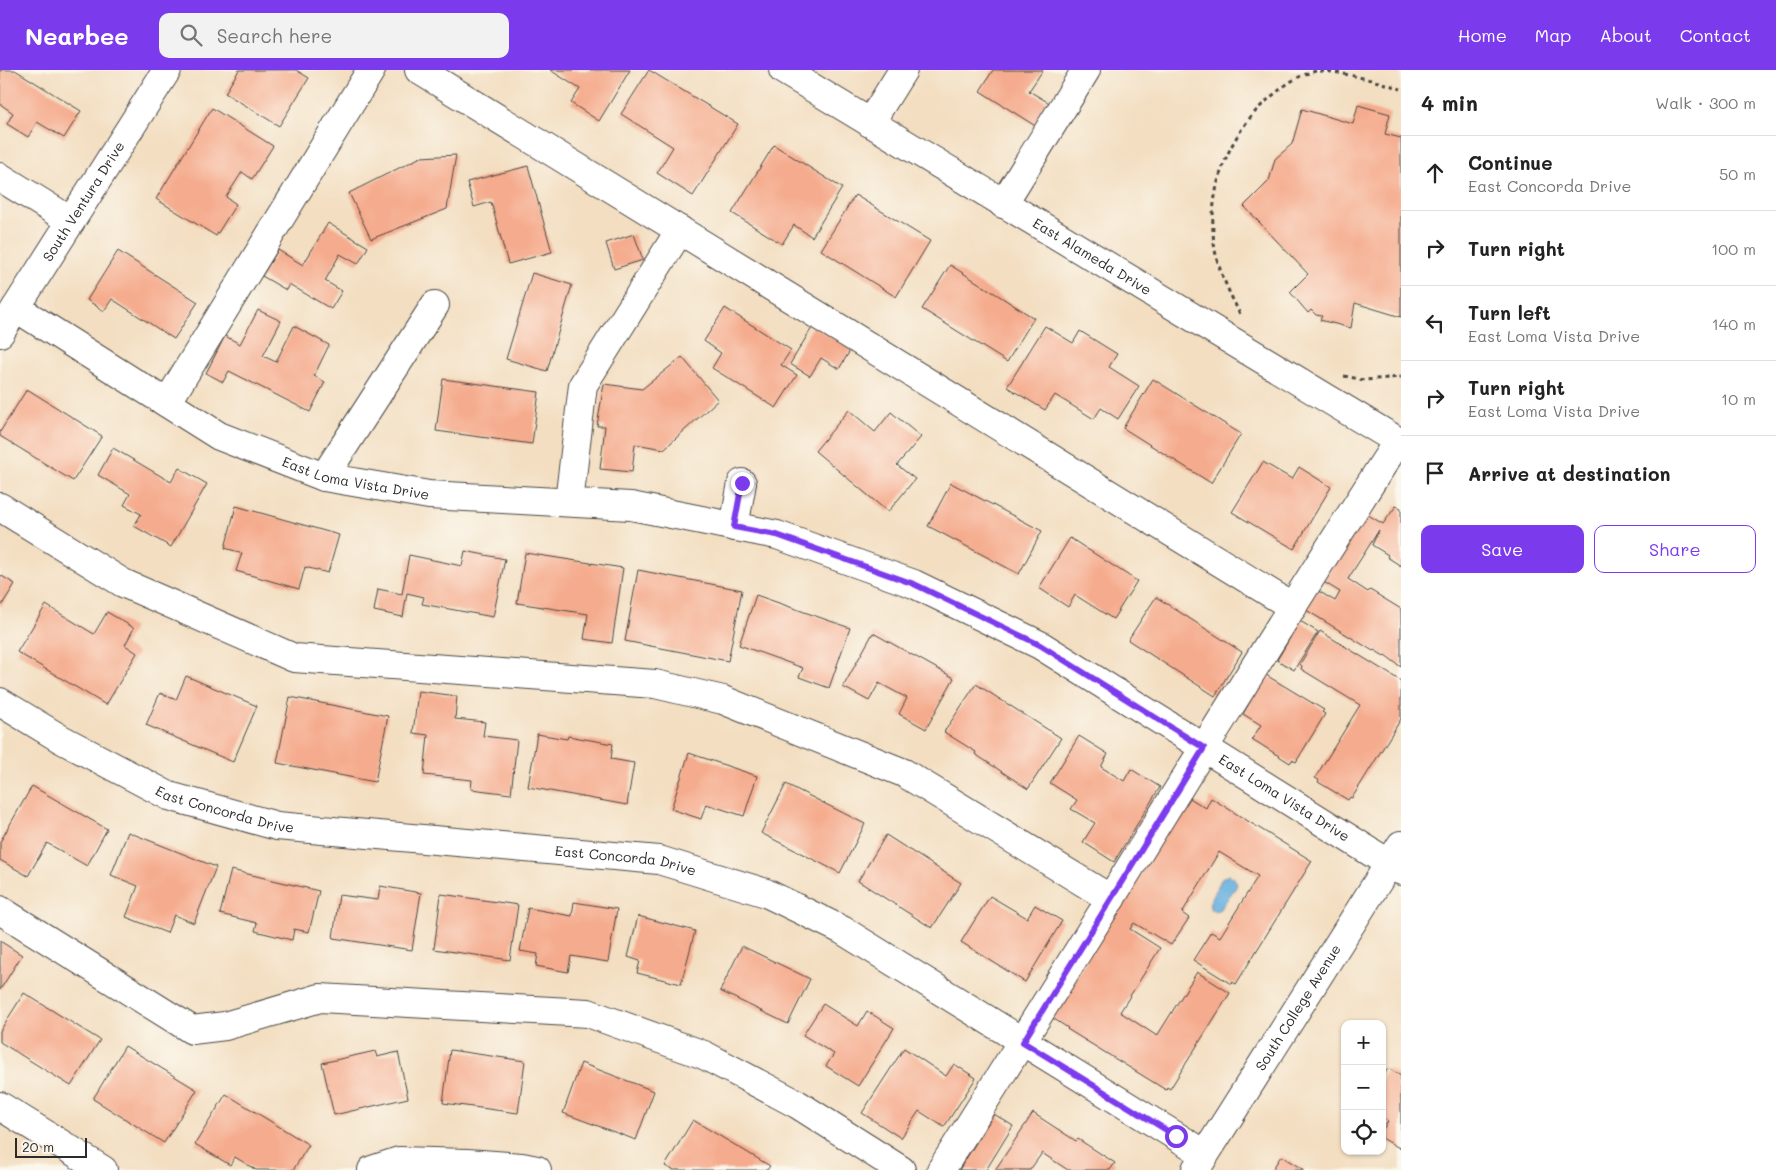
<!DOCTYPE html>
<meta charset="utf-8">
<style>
:root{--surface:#fff;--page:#f2f2f2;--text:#222;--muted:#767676;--line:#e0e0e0;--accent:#7c3aed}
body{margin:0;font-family:Mali,sans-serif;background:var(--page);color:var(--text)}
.controls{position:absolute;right:15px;bottom:15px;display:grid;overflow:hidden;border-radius:10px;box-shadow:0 1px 4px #0004}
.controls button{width:45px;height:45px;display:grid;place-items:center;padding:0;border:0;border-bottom:1px solid var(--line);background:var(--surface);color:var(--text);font:25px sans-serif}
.scale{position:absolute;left:15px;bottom:12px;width:72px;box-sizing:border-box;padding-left:5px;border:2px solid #2b2b2b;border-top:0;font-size:14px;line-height:18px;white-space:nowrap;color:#2b2b2b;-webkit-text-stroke:4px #fbf7ec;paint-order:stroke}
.stop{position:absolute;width:15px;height:15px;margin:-11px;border:4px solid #7c3aed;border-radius:50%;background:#fff}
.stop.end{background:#7c3aed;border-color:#fff;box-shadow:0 1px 5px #0008}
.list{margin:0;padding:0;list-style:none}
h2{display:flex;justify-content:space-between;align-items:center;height:65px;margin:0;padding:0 20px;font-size:21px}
h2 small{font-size:16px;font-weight:400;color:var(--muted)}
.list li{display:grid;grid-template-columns:32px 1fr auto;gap:15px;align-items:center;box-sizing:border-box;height:75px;padding:0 20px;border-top:1px solid var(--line)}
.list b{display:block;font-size:19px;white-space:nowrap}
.list p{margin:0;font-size:16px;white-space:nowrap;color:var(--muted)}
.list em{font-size:16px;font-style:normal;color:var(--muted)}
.actions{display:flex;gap:10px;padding:15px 20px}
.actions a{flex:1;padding:11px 0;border:1px solid var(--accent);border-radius:10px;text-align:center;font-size:18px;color:var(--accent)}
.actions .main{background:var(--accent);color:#fff}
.icon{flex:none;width:28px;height:28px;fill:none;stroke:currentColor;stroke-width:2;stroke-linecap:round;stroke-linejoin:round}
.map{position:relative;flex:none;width:1401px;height:1100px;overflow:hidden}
header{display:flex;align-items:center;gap:30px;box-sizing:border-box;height:70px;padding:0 25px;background:var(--accent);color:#fff}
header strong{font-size:24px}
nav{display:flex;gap:28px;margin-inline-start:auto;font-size:18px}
.search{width:350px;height:45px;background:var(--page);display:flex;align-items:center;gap:12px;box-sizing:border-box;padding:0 18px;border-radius:10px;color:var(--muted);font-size:19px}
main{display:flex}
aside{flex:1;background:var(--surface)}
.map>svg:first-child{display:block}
.water{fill:#69b1e0;stroke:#4a6e86}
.building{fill:#f5ab8d}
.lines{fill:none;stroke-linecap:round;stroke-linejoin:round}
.minor-casing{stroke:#494642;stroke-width:30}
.path{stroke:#494642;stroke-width:3;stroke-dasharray:4 4;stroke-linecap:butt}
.minor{stroke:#fff;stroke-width:28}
.route{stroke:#7c3aed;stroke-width:6}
.labels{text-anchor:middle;stroke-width:4.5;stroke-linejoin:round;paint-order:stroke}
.street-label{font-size:14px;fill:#2b2b2b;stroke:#fbf7ec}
</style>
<header>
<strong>Nearbee</strong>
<div class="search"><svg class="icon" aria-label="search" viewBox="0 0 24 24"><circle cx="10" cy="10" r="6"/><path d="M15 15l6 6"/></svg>Search here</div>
<nav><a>Home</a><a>Map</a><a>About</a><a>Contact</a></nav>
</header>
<main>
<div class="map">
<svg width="1401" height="1100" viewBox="0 0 1401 1100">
<rect width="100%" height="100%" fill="#fbf7ec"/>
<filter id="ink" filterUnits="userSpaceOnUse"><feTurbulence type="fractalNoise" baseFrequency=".02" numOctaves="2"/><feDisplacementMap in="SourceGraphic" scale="10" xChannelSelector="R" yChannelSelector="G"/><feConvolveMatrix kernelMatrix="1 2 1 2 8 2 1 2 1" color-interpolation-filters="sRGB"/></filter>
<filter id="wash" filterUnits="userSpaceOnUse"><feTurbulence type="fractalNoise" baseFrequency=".0096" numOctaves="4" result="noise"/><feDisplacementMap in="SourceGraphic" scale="20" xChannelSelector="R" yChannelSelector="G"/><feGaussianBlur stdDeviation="1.12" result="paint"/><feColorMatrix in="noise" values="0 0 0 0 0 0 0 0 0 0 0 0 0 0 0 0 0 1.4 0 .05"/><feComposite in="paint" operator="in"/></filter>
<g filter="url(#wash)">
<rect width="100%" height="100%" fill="#f3dec1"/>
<polygon class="water" points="1229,805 1233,807 1237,813 1236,817 1220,839 1216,841 1211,840 1209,834 1222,808"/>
<g id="blocks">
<g class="building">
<polygon points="0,0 15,0 81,41 64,68 37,52 28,67 7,54 13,43 0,34"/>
<polygon points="239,0 296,0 309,8 279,56 225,23"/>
<polygon points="550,0 630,0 599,51 571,33 580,19"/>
<polygon points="649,0 738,54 693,126 657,103 673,77 621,44"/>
<polygon points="993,0 1043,0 1029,21 1051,34 1037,57 980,21"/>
<polygon points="1358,35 1390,44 1385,64 1401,68 1401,247 1355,233 1351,258 1320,250 1322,246 1316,245 1311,240 1308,243 1290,222 1308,204 1244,136 1269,111 1275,89 1292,74 1302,39 1353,54"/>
<polygon points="212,38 273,76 252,109 242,102 226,127 236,134 216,166 156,129"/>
<polygon points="774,75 842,118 812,167 794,155 782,174 732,143"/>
<polygon points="456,85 447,139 371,169 349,123 421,87"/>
<polygon points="528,96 552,182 508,194 491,132 474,137 467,112"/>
<polygon points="855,125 930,171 896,227 821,180"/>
<polygon points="328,153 368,177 358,194 340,184 325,211 342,221 331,239 289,214 286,220 262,206 278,180 303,195"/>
<polygon points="634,164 643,190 614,199 606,173"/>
<polygon points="118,181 198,232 174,269 112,229 104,241 87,230"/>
<polygon points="950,195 1034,248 1007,292 922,239"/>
<polygon points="532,203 572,215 547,301 506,289"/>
<polygon points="725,238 791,280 781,295 797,305 776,338 712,298 721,283 704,271"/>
<polygon points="258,240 281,251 263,286 276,292 294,256 329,275 314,306 325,312 310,342 229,301 223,312 206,303 225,266 240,274"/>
<polygon points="813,256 851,279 839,299 821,288 810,306 790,294"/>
<polygon points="1045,256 1073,273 1080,261 1117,284 1109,297 1139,316 1118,349 1101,338 1094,349 1055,325 1045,340 1007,317"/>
<polygon points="682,287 718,330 664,379 635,374 632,402 600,399 605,356 597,356 604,314 642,319"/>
<polygon points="443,309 539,322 532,374 436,361"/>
<polygon points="1153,309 1241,364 1211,413 1123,358"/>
<polygon points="27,319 102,366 73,411 0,366 0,362"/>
<polygon points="849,340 875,362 891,342 921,367 897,395 915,409 888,442 815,381"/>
<polygon points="113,378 171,412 179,398 207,414 171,477 134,456 141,444 124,435 130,424 98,405"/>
<polygon points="1263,392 1292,409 1299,397 1331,417 1294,479 1232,442"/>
<polygon points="951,413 1042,461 1019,504 928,456"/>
<polygon points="236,436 339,465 328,503 305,497 299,519 236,501 242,483 225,478"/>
<polygon points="1396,436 1401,438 1401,496 1387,487 1388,485 1372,475 1379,460 1348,509 1368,522 1370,520 1401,539 1401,597 1385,585 1384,586 1374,580 1373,581 1303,538 1315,519 1335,531 1340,522 1322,511 1365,443 1383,454"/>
<polygon points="1070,468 1137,511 1113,549 1075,525 1068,537 1039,518"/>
<polygon points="465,481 505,489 493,547 422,534 424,527 407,523 403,547 374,541 378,519 402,524 409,485 462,496"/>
<polygon points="525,483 623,498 612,573 584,569 588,544 517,533"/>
<polygon points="638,500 742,520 728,591 625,571"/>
<polygon points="0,505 15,514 0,538"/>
<polygon points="756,525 850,558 829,618 799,607 803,598 739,575"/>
<polygon points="1156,527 1242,582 1215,626 1128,570"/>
<polygon points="46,535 94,564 107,542 134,558 125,575 137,583 106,635 17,582"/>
<polygon points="1300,551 1318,562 1294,600 1277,590"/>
<polygon points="1320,561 1401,611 1401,649 1352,728 1350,727 1348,730 1318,712 1319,710 1315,708 1360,635 1301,599 1302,596 1300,594"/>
<polygon points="873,563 954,608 926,659 899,644 907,628 879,613 869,631 843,617"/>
<polygon points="1266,605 1324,640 1322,642 1325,644 1296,692 1292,690 1290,693 1252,669 1261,655 1243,644"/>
<polygon points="186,606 257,636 233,692 146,655 160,623 176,630"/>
<polygon points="976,614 1061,668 1028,719 975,684 976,682 944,662"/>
<polygon points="418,621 457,626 455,649 485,652 483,666 517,670 511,724 471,719 472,710 424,705 428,665 413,663"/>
<polygon points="290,627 388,646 375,712 277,693"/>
<polygon points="537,664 567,669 568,666 613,674 611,689 634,693 627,735 528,717"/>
<polygon points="1079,666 1108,684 1101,697 1124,711 1131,699 1160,717 1114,792 1083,772 1095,753 1071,739 1077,730 1050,713"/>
<polygon points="689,683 757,706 744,746 706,734 701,749 671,739"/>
<polygon points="786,714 865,754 840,803 761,763"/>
<polygon points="32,716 107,759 87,796 47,773 28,806 0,790 0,772"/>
<polygon points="1188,727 1206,738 1211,728 1312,791 1236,914 1232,912 1231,914 1193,890 1211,862 1220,867 1258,806 1219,782 1182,843 1189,848 1171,875 1134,853 1130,859 1160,878 1120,942 1157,966 1197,902 1230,923 1170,1019 1167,1017 1166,1020 1067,959 1068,958 1051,947"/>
<polygon points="128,762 216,797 194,853 174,845 167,863 126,847 138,816 111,805"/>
<polygon points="886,765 961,813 932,858 858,811"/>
<polygon points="231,800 319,821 309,862 294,859 292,870 255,861 257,853 220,844"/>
<polygon points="380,816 421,823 412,880 333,868 339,825 378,830"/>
<polygon points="441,824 518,835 510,890 434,879"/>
<polygon points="990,826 1027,848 1035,835 1062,851 1025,912 961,872"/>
<polygon points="574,832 617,839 608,892 571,886 568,902 536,896 538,884 520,881 528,838 572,846"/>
<polygon points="638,846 695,861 681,914 637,903 640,891 628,887"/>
<polygon points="0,871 22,885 0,920"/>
<polygon points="742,876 810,909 788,954 720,921"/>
<polygon points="24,923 100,970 71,1016 0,972 0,961"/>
<polygon points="823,934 858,956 867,941 894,958 858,1016 826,996 834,984 803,965"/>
<polygon points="125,976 197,1020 164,1073 93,1029"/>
<polygon points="904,978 946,1006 954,994 976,1008 944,1057 919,1041 901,1068 862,1043"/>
<polygon points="450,980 525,991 518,1043 443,1033"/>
<polygon points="375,981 377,987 398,982 408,1028 334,1045 322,993"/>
<polygon points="581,993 654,1021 636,1070 563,1043"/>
<polygon points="1388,998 1401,1006 1401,1079 1382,1068 1382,1061 1388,1051 1382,1047 1382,1008"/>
<polygon points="226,1024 309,1075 293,1100 256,1100 235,1087 230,1095 195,1074"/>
<polygon points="1033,1043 1076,1071 1078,1069 1115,1093 1110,1100 1068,1100 1042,1083 1030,1100 995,1100"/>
<polygon points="994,1044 1013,1056 986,1100 959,1100"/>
<polygon points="693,1050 770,1096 767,1100 673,1100 665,1096"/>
<polygon points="1281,1086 1304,1100 1272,1100"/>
</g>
</g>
</g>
<g filter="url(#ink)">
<use href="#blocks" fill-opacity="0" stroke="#494642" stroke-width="1"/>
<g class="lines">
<g class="minor-casing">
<g id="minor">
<polyline points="419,0 1293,537"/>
<path id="s1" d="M 783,0 L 1401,373"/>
<polyline points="870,53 903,0"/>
<polyline points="0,107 71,151"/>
<polyline points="1003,134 1086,0"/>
<path id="s2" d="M 16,238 L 219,366 L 324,407 L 429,425 L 631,436 L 777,465 L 914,514 L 1040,575 L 1401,801"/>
<path id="s3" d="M 0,263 L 167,0"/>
<polyline points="167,333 371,0"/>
<polyline points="324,407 435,235"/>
<polyline points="569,432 583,315 680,160"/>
<polyline points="0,437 123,513 294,588 655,614 723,630 904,703 1111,829"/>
<polyline points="734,457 742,413"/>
<path id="s4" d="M 0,632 L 61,669 L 169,726 L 277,756 L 659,790 L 766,823 L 842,860 L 1205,1084"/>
<polyline points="0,840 192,960 225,956 320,928 588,943 704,985 797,1034 901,1100"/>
<polyline points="0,1036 103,1100"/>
<path id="s5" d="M 1196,1099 L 1401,775"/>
<polyline points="372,1100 399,1091 467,1093 522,1097 537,1100"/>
<path d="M 941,1100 C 1095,858 1242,611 1398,371"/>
</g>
</g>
<g class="path">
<path d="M 1240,244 C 1230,224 1219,202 1215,180 C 1206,126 1225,69 1265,32 C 1280,19 1296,5 1316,1 C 1335,0 1382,12 1401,19"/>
<polyline points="1344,306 1364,310 1401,307"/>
</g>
<use href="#minor" class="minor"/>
</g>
</g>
<g class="lines" filter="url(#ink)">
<polyline class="route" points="742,413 734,457 777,465 914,514 1040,575 1204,678 1023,972 1176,1066"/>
</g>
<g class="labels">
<g class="street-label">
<text dy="5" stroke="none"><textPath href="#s3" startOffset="156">South Ventura Drive</textPath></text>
<text dy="5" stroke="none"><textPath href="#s1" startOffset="361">East Alameda Drive</textPath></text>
<text dy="5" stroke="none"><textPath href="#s2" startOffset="384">East Loma Vista Drive</textPath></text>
<text dy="5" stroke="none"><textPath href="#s2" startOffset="1384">East Loma Vista Drive</textPath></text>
<text dy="5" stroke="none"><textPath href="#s4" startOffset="251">East Concorda Drive</textPath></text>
<text dy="5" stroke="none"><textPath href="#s4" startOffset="656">East Concorda Drive</textPath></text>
<text dy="5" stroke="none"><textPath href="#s5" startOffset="191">South College Avenue</textPath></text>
</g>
</g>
</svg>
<div class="controls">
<button>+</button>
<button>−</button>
<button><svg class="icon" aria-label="locate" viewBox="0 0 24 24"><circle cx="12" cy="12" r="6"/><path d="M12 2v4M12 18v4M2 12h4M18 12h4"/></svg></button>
</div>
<div class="scale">20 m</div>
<div class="stop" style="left:1176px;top:1066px"></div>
<div class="stop end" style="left:742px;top:413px"></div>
</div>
<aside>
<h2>4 min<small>Walk · 300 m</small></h2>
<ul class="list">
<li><svg class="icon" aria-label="ahead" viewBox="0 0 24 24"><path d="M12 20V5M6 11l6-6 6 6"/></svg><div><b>Continue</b><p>East Concorda Drive</p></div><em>50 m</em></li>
<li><svg class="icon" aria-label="right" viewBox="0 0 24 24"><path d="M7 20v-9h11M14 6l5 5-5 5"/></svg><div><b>Turn right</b></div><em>100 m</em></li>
<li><svg class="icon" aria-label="left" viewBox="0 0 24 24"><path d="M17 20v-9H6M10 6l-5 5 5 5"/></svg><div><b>Turn left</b><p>East Loma Vista Drive</p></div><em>140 m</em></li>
<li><svg class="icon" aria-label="right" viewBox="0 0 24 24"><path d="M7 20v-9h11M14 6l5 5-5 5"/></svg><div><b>Turn right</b><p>East Loma Vista Drive</p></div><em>10 m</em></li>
<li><svg class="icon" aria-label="arrive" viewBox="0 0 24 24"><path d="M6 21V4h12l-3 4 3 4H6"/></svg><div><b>Arrive at destination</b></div></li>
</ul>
<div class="actions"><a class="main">Save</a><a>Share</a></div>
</aside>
</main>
